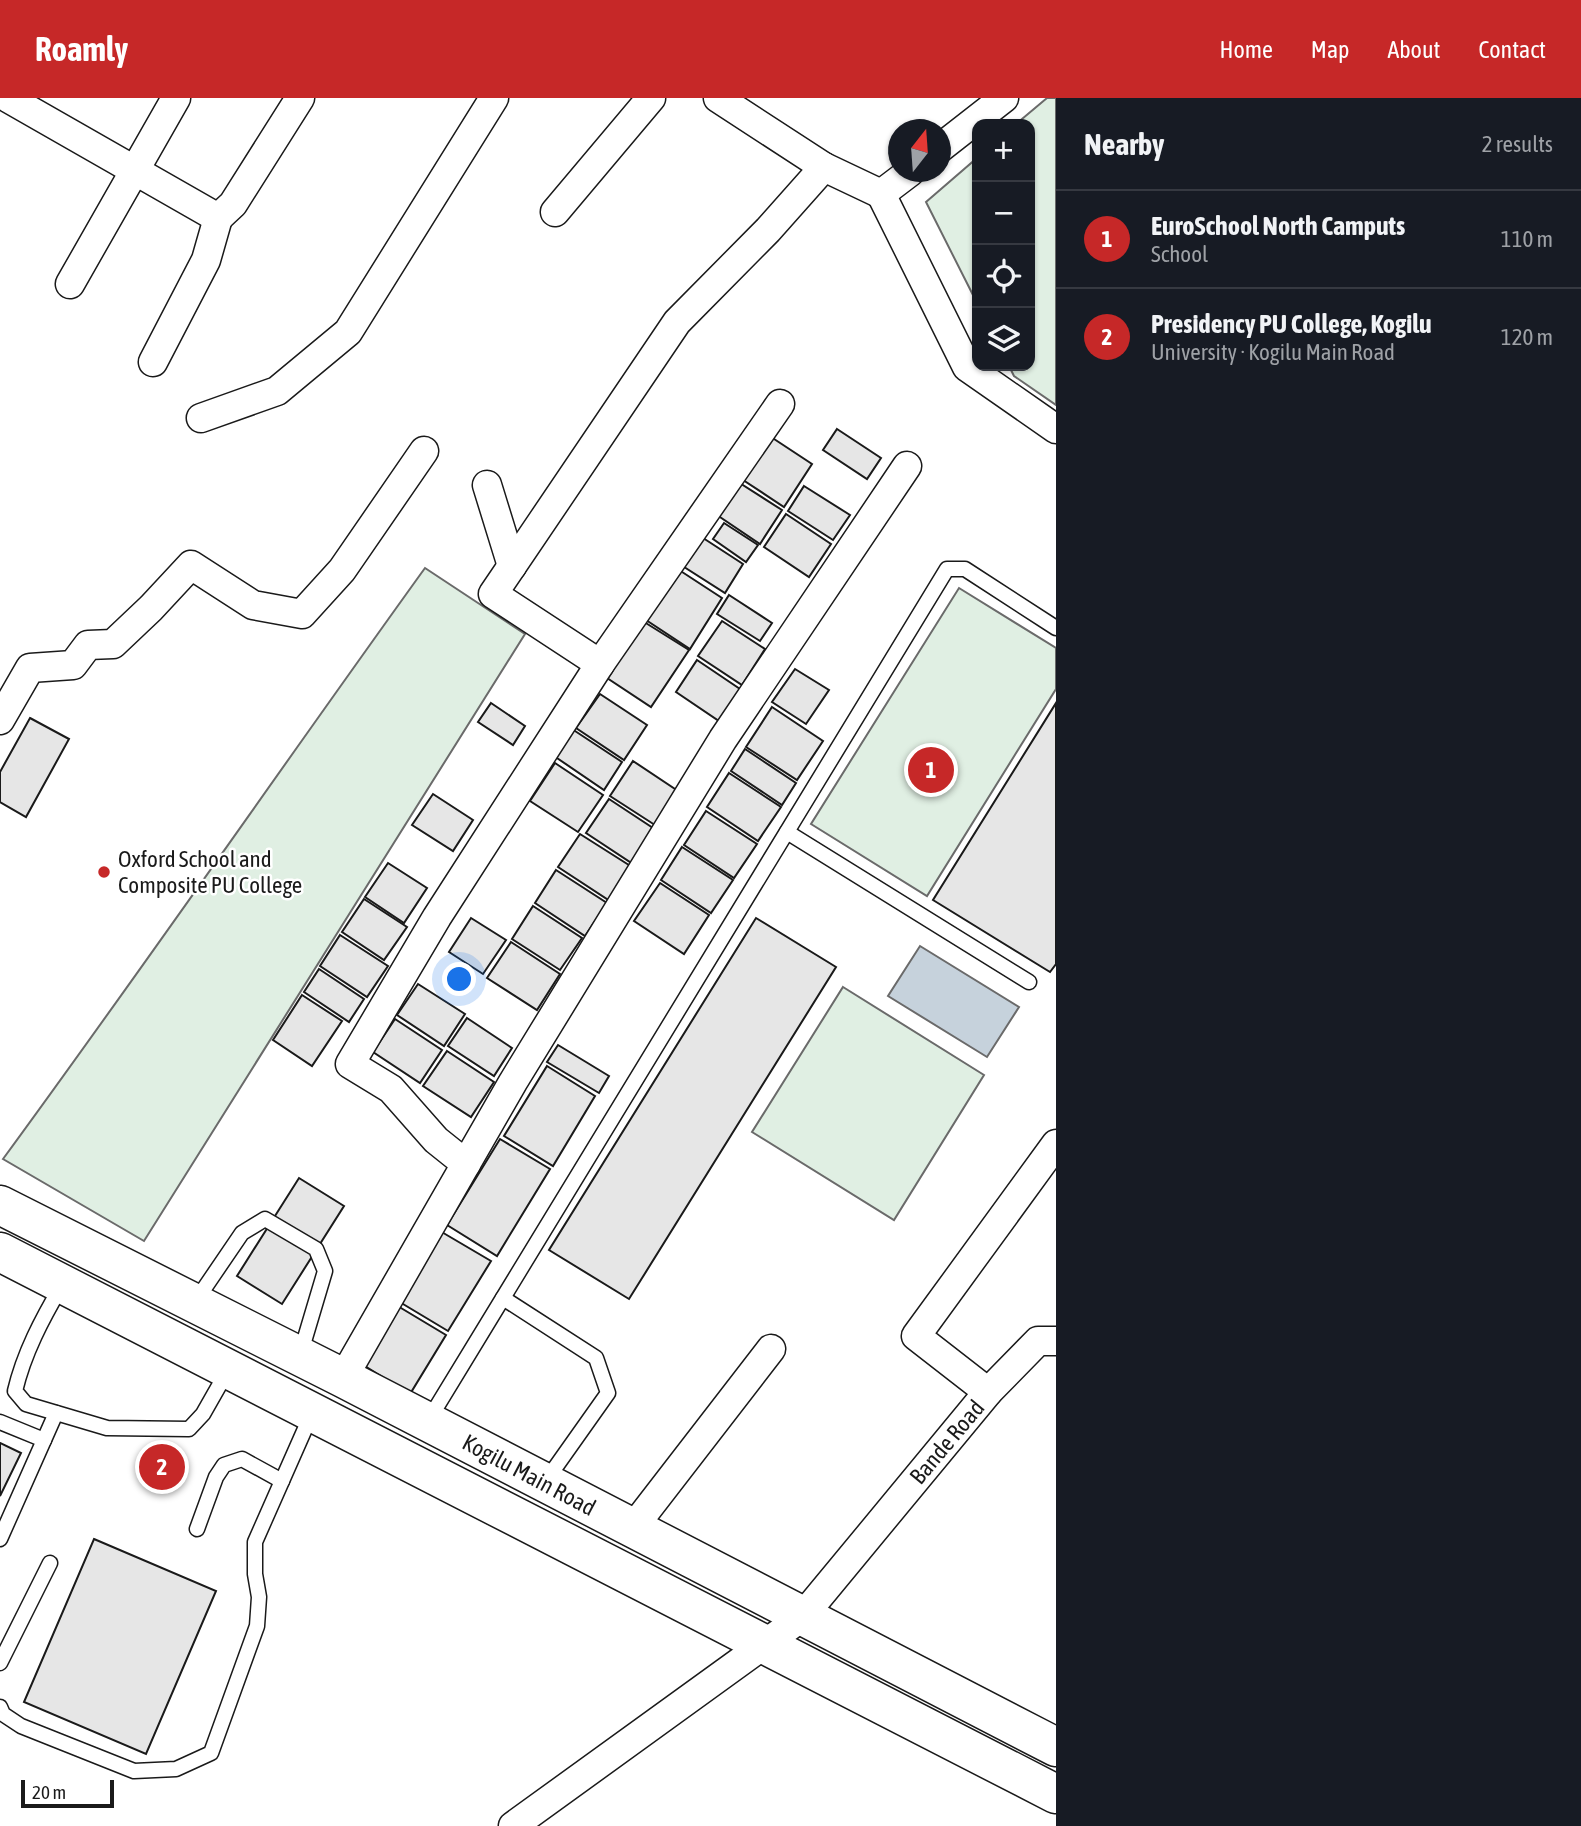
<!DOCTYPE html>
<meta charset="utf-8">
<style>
:root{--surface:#171b24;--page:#242831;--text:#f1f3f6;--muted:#9ea1a6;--line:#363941;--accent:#c62828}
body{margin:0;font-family:"Asap Condensed",sans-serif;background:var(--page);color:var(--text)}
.controls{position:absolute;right:21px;top:21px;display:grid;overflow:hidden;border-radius:14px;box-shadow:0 2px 5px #0004}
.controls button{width:63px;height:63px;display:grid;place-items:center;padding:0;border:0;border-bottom:2px solid var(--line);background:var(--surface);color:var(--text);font:35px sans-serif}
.compass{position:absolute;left:888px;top:21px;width:63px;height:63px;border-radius:50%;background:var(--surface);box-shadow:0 2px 5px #0004;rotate:17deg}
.scale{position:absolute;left:21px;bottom:18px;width:93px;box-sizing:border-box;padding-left:7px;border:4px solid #1a1a1a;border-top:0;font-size:19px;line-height:24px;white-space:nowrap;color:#1a1a1a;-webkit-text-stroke:5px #fff;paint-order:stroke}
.you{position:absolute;left:460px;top:882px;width:24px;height:24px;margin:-18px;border:5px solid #fff;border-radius:50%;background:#1a73e8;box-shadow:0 0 0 10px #1a73e833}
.badge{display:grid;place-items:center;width:46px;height:46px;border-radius:50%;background:var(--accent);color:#fff;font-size:23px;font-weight:700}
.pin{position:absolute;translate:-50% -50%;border:4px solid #fff;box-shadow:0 2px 7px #0006}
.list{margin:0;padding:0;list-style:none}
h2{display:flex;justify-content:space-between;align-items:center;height:91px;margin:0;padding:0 28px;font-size:30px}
h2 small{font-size:23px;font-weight:400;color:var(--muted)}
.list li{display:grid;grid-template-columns:46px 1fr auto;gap:21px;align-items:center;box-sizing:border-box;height:98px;padding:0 28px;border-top:2px solid var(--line)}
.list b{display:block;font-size:26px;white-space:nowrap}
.list p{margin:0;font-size:23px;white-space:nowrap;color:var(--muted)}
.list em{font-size:23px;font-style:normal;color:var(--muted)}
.icon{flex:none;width:38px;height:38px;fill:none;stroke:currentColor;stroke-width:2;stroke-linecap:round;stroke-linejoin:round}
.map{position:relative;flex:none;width:1056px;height:1728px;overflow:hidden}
header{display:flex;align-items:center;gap:42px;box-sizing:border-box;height:98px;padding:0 35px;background:var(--accent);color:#fff}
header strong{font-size:33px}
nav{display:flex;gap:38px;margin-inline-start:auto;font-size:24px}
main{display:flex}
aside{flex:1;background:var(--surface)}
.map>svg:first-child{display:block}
.green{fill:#e0efe3;stroke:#6a6a6a;stroke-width:2}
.water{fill:#c6d2dc;stroke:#6a6a6a;stroke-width:2}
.building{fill:#e6e6e6;stroke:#1a1a1a;stroke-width:2}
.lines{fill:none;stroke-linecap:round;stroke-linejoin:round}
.lane-casing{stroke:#1a1a1a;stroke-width:17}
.street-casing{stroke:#1a1a1a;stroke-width:31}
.secondary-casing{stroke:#1a1a1a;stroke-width:41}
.lane{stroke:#fff;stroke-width:14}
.street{stroke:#fff;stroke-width:28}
.secondary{stroke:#fff;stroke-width:38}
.poi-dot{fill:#c62828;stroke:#fff;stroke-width:2.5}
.labels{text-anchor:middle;stroke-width:5;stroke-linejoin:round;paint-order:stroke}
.poi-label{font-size:23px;fill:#1a1a1a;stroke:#fff;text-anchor:start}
.street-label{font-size:23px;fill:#1a1a1a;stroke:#fff}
</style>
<header>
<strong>Roamly</strong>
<nav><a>Home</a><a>Map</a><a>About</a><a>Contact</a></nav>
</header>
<main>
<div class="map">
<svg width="1056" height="1728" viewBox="0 0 1056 1728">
<rect width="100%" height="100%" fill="#fff"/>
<g class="green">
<polygon points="1047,0 1056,0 1056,307 1014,278 1009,268 1030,268 1030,26 1016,26"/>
<polygon points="977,60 977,205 926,104"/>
<path d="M 425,470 L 525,536 L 144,1143 L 3,1061 C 146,866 283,667 425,470 Z"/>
<polygon points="959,490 1056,550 1056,591 927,798 811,726"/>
<polygon points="843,889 984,977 894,1122 752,1034"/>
</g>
<polygon class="water" points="920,848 1019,909 987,959 888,898"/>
<g class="building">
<polygon points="837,331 881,360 867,381 823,352"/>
<polygon points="768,337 812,366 784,409 740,380"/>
<polygon points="735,382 782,412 760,446 714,415"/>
<polygon points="804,388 850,417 833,442 788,413"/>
<polygon points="786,416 831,446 809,479 764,449"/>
<polygon points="724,425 758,447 746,464 713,441"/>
<polygon points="700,438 743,466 725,495 681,467"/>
<polygon points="676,470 722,500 690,551 643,520"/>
<polygon points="729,497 772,525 760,543 717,516"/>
<polygon points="641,522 689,552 651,609 604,578"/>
<polygon points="722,523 765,551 742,587 698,558"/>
<polygon points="697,562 740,591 719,623 676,594"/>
<polygon points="795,571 829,592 806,626 772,604"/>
<polygon points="600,596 647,627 624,662 576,630"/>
<polygon points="491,605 525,628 513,647 478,624"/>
<polygon points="1056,605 1056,866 1050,874 933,802"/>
<polygon points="772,609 823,643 797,682 746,649"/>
<polygon points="30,620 69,641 26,719 0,704 0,674"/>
<polygon points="572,631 622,664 604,692 554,658"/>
<polygon points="745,651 796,685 782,707 731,673"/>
<polygon points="633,663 681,695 658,729 610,698"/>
<polygon points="555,665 603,697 578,734 530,703"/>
<polygon points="729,675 781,709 758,743 707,709"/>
<polygon points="433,696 473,722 453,753 412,727"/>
<polygon points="609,701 656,732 633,766 586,735"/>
<polygon points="706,713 757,746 734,780 684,747"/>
<polygon points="580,736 632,769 610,803 558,769"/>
<polygon points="682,749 733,782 711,815 661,782"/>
<polygon points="388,765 427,790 404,825 365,799"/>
<polygon points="556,772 607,805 585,838 535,805"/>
<polygon points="660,785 709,817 684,856 634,823"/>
<polygon points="364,801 407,829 384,862 342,834"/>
<polygon points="533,808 582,840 560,872 512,841"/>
<polygon points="471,820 506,842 483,876 449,854"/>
<polygon points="756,820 836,869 629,1201 549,1152"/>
<polygon points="340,837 388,868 367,899 320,868"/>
<polygon points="511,844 560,876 537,912 487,880"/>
<polygon points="319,871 364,901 349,924 304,894"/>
<polygon points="418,886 465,916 444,948 397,917"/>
<polygon points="302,897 342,923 312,968 273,942"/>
<polygon points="467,920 512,950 494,978 448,948"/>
<polygon points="395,921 442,952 420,985 373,954"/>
<polygon points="558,947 609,978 599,995 547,964"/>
<polygon points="447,953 494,984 471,1019 423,988"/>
<polygon points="547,968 595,998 553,1068 504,1038"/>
<polygon points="500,1041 550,1071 497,1158 447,1127"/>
<polygon points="299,1080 344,1108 282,1206 237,1178"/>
<polygon points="440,1133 491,1163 448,1233 398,1203"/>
<polygon points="396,1207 446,1237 410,1296 360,1265"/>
<polygon points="0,1345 21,1355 0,1398"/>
<polygon points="94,1441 216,1493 146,1656 24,1604"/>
</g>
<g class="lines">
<g class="lane-casing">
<g id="lane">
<polyline points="787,734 1029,884"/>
<path d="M 62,1187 C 42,1221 24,1255 15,1293 L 26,1306 L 107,1330 L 189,1331 L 203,1316 L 228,1272"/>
<polyline points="503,1200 596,1260 608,1295 545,1384"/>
<polyline points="195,1204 242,1135 265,1121 316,1151 325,1173 300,1257"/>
<polyline points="428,1323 947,471 965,471 1056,530"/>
<polyline points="0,1324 44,1342"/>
<polyline points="197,1431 216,1379 224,1367 242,1361 282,1383"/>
<polyline points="0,1441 56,1315"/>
<polyline points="0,1565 50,1465"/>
<polyline points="0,1609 3,1616 21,1628 134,1673 176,1671 211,1655 257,1528 259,1499 255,1476 255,1444 312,1315"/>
</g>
</g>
<g class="street-casing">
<g id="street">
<polyline points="8,0 218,120 233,106 300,0"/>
<polyline points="718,0 824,69"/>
<polyline points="940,50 1004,0"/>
<polyline points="910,74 881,96 967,269 1056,331"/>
<polyline points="555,114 651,0"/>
<polyline points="70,186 176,0"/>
<polyline points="153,264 206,162 218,120"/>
<polyline points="201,320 277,293 348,234 494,0"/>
<polyline points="487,387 512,468"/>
<polyline points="600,566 493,496 677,224 768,132 824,69 881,96"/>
<polyline points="0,622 30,570 73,567 88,547 113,546 151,510 191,467 253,507 302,516 342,472 424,353"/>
<polyline points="466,1066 436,1042 391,991 350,966 437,819 600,566 780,306"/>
<polyline points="343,1280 513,984 723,641 907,368"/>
<polyline points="988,1294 1038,1243 1056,1243"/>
<polyline points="632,1431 771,1251"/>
<polyline points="513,1728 802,1519 988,1294 916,1238 1056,1046"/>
</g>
</g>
<g class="secondary-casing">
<g id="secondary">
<polyline points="0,1107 343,1280 1056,1649"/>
<polyline points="0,1154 1056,1696"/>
</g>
</g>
<use href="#lane" class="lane"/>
<use href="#street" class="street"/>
<use href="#secondary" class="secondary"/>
</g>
<circle class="poi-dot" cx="104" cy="774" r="7"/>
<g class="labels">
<g class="poi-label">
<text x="118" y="769">Oxford School and<tspan x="118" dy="26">Composite PU College</tspan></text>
</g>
<g class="street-label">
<text transform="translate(947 1344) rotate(-50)" y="8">Bande Road</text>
<text transform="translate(529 1377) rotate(28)" y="8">Kogilu Main Road</text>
</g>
</g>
</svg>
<div class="controls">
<button>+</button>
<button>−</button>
<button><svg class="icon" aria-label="locate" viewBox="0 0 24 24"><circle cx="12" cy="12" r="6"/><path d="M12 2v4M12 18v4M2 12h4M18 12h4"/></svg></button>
<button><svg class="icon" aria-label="layers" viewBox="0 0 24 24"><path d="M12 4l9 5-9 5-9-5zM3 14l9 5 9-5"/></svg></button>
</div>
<svg class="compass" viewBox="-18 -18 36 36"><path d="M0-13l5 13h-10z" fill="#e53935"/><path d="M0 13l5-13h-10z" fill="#9ea1a6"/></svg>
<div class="scale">20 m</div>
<div class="you"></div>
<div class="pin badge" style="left:931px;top:672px">1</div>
<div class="pin badge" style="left:162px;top:1369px">2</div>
</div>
<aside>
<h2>Nearby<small>2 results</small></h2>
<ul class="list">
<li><span class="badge">1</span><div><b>EuroSchool North Camputs</b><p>School</p></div><em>110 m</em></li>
<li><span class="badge">2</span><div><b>Presidency PU College, Kogilu</b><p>University · Kogilu Main Road</p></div><em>120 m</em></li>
</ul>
</aside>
</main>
